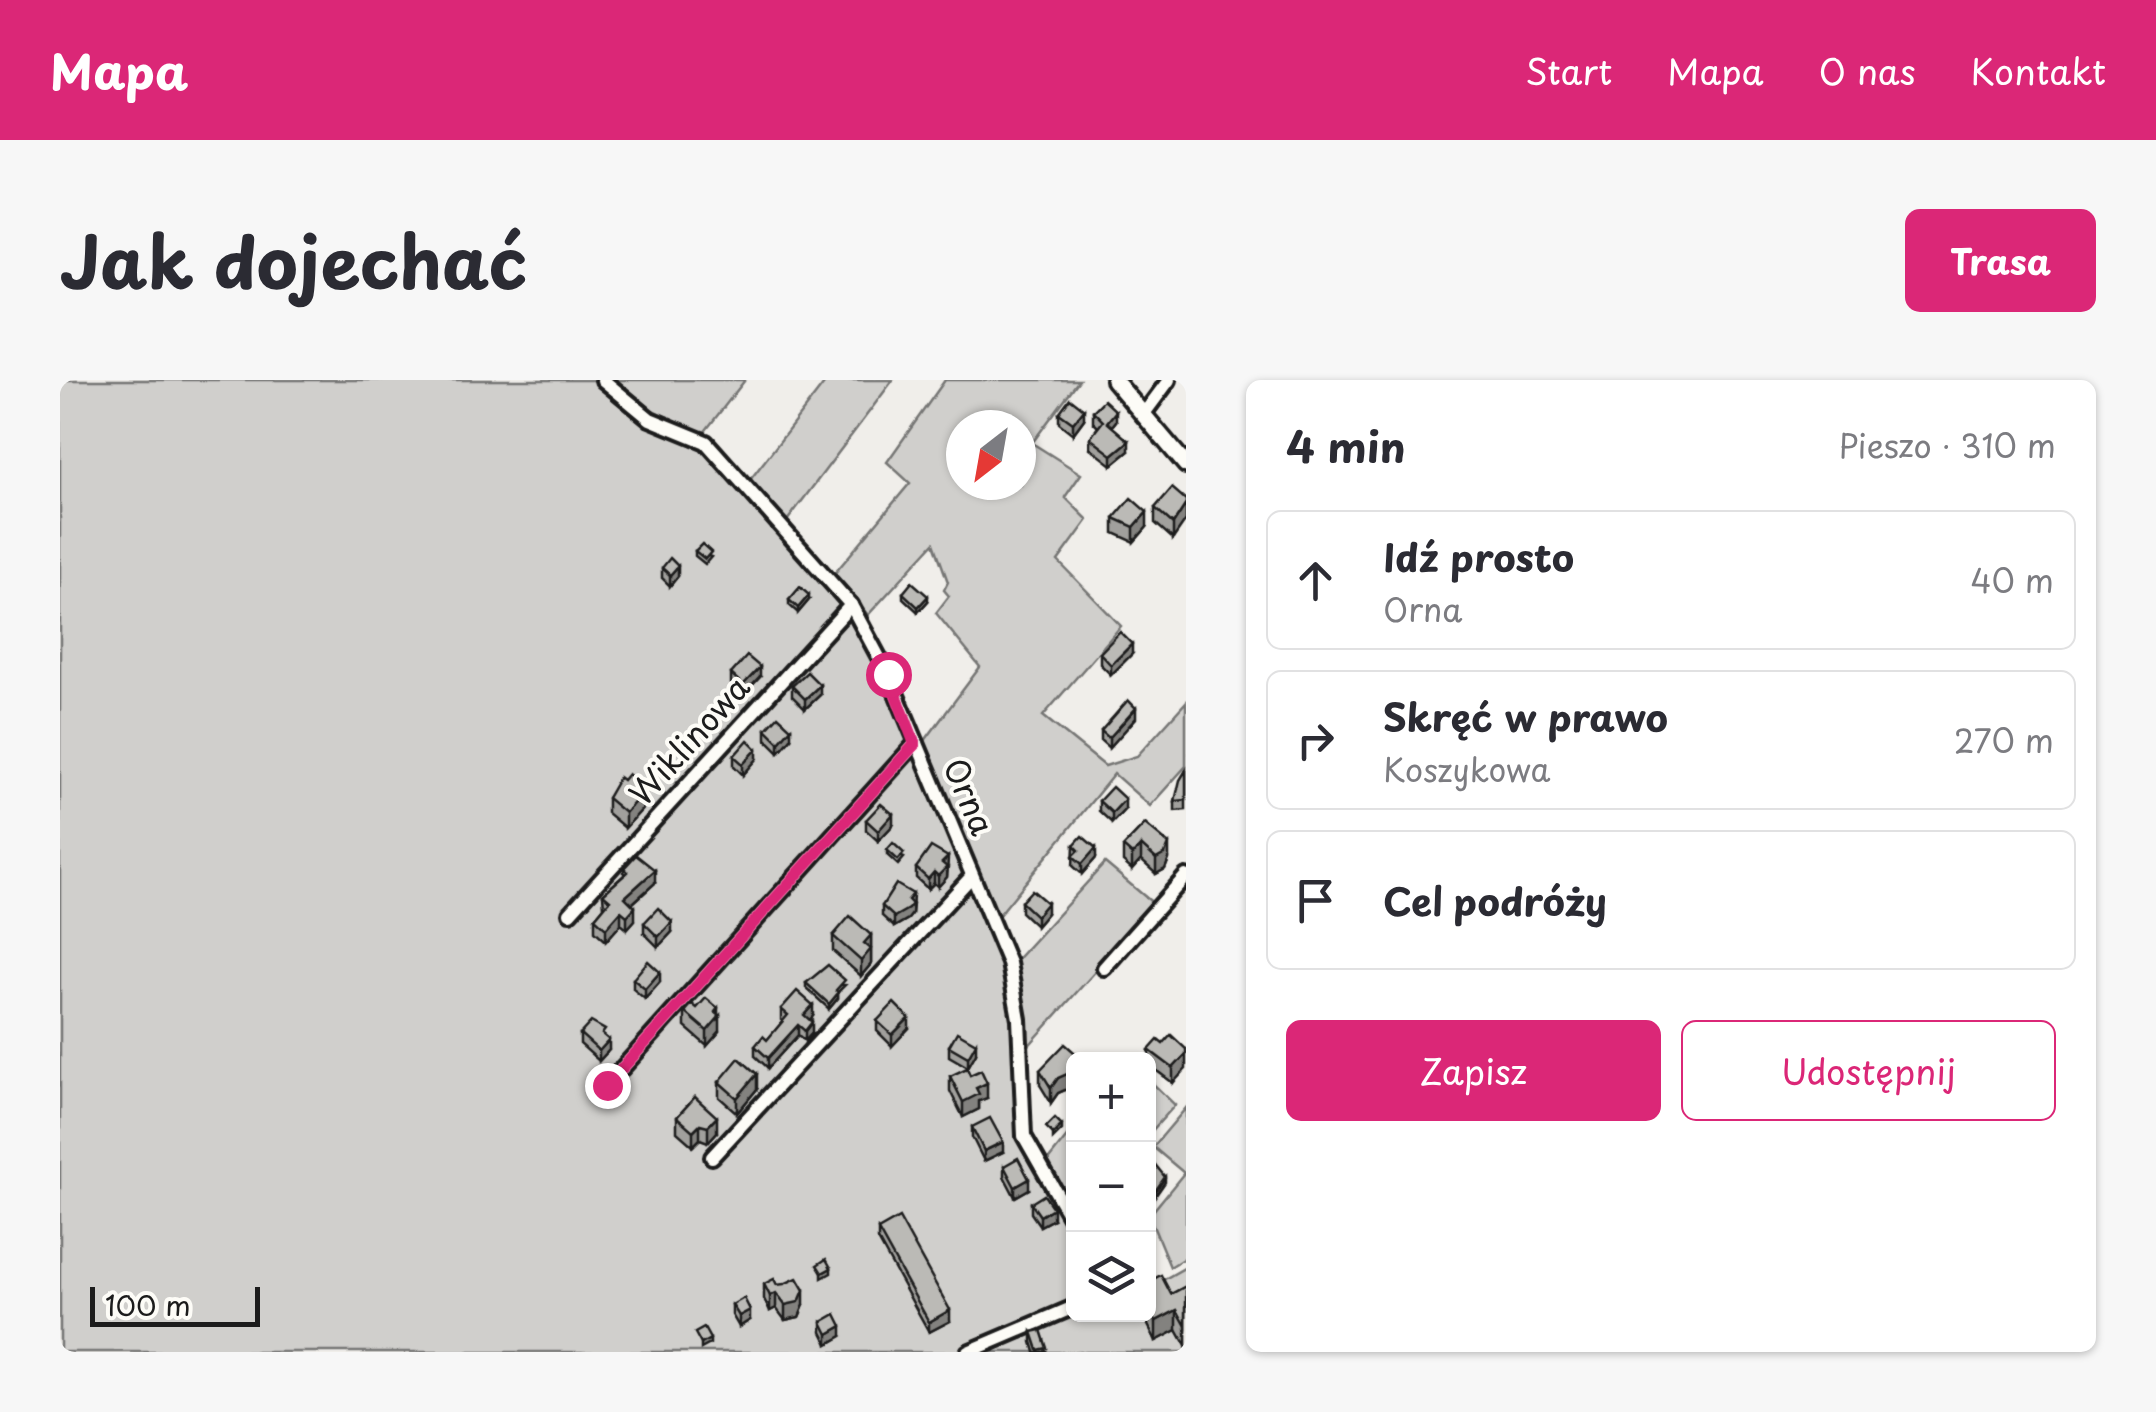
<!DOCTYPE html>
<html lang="pl">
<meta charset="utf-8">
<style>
:root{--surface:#fff;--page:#f7f7f7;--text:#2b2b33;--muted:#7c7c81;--line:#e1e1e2;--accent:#db2777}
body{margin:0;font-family:"Playpen Sans",sans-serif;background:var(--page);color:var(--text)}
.controls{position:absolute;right:30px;bottom:30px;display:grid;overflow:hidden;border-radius:15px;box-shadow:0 2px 8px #0004}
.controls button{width:90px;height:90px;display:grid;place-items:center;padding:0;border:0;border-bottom:2px solid var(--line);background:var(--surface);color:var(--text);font:50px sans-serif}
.compass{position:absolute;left:886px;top:30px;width:90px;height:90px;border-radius:50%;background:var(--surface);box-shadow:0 2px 8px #0004;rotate:211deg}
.scale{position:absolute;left:30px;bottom:25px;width:170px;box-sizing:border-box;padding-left:10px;border:5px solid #1c1c1c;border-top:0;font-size:28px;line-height:35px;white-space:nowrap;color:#1c1c1c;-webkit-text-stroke:8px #fdfcf7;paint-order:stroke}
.stop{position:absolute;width:30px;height:30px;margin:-22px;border:8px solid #db2777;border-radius:50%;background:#fff}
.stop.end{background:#db2777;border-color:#fff;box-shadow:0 2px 10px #0008}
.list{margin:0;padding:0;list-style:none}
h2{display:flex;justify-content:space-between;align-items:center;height:130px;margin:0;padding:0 40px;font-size:42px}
h2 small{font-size:32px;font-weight:400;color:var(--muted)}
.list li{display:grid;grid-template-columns:65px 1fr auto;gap:30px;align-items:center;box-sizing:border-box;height:140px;margin:0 20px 20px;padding:0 20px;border:2px solid var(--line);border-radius:15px}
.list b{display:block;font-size:38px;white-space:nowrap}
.list p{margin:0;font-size:32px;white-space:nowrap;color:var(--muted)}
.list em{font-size:32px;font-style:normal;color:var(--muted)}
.actions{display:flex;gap:20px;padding:30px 40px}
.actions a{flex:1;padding:22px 0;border:2px solid var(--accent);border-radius:15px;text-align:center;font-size:35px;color:var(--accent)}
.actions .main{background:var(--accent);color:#fff}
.icon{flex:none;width:55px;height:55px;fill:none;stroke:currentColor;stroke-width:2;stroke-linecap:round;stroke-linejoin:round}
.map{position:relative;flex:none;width:1126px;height:972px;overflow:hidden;border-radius:15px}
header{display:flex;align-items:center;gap:60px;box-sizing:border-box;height:140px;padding:0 50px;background:var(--accent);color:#fff}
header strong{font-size:48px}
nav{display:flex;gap:55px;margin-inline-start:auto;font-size:35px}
.intro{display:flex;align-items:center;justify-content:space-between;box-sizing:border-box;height:240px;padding:0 60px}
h1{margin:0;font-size:70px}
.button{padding:25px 45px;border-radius:15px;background:var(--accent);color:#fff;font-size:35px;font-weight:700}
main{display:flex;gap:60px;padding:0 60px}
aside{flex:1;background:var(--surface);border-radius:15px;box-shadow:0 2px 8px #0004}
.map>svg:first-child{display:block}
.green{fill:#d0cfcc;stroke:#767674;stroke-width:2.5;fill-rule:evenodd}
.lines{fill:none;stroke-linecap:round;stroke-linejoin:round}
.minor-casing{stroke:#1c1c1c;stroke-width:20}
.tertiary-casing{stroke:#1c1c1c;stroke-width:22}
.minor{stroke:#fdfcf7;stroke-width:12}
.tertiary{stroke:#fdfcf7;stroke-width:15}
.wall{fill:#a1a09d;stroke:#1c1c1c;stroke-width:2.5}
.shaded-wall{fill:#83827f;stroke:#1c1c1c;stroke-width:2.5}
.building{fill:#bbbab6;stroke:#1c1c1c;stroke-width:2.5}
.route{stroke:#db2777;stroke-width:12}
.labels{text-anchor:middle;stroke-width:8;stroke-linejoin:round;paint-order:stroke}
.street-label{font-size:32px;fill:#1c1c1c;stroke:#fdfcf7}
</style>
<header>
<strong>Mapa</strong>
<nav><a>Start</a><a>Mapa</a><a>O nas</a><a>Kontakt</a></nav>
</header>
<div class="intro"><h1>Jak dojechać</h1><a class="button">Trasa</a></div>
<main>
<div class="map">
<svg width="1126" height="972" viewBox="0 0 1126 972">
<rect width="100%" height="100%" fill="#f0eeea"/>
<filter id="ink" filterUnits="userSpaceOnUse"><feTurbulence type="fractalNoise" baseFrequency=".01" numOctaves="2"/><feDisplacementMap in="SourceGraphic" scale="20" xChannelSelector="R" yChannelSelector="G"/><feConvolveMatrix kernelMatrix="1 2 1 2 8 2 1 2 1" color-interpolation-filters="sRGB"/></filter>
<g filter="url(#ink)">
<g class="green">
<polygon points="0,0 537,0 564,27 587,42 647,68 776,214 823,293 946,591 955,638 956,746 1013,852 1014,934 1088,934 1103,900 1126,887 1126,972 0,972"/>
<polygon points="554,0 685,0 643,54 584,26"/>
<polygon points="767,0 833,0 727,141 690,100"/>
<path d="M 885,0 L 1019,0 L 972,63 L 1021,94 L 1005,117 L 1028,140 L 998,181 L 1061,246 L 983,336 L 1045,386 L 1077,376 L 1126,322 L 1126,386 L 1090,426 L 1054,394 L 934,541 L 861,366 L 920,287 L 876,233 L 889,216 L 884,210 L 888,202 L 874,163 L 808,235 L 774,194 L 850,103 L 827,82 ZM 901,45 L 961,45 L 961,105 L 901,105 Z"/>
<polygon points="1045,483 1095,525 964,671 952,585"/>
<polygon points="1089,700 1115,725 1089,754"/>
<polygon points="1126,728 1126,877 1110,887 1089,836 1124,793 1093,767"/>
<polygon points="1013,749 1013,838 986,783"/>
</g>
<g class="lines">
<g class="minor-casing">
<g id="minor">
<polyline points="543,0 590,39 646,62 791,225 828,294 949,583 959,639 964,756 1014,844"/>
<polyline points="1083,35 1109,0"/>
<polyline points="510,533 791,225"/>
<polyline points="1044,588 1126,496"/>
<polyline points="547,705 855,364"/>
<polyline points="652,777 912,496"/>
<polyline points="908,972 1014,927"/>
</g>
</g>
<g class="tertiary-casing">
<polyline id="tertiary" points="1054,0 1126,85"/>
</g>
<use href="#minor" class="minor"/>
<use href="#tertiary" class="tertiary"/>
</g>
<g class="wall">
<polygon points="1033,31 1056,41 1052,46 1069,71 1052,85 1030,68 1030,58 1038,47 1033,42"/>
<polygon points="999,33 1024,39 1013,54 999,43"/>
<polygon points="1126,120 1113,159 1095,143 1095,128"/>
<polygon points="1054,138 1087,147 1074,162 1054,153"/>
<polygon points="635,171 651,177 645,184 635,176"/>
<polygon points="602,188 618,196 610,206 602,198"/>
<polygon points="843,213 868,221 858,232 843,218"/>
<polygon points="729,220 749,220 738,233 729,225"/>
<polygon points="1040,273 1072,274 1051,295 1040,284"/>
<polygon points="671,294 700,297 683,315 671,304"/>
<polygon points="732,306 760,315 745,329 732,316"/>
<polygon points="1076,338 1049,368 1041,361 1041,351"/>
<polygon points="706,349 731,358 719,372 706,359"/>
<polygon points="674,376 697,379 683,395 674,386"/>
<polygon points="1126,390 1126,430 1115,431 1115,421"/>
<polygon points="563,400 586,425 565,448 547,433 547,418"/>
<polygon points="1039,421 1065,429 1052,443 1039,431"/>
<polygon points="806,440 833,445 818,461 806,450"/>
<polygon points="1085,444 1109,479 1105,489 1096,494 1081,480 1072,490 1063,482 1063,467"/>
<polygon points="1014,465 1036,478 1022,494 1013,486"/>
<polygon points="827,470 844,478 838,485 827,475"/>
<polygon points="888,487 887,497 878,507 874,503 868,509 856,498 856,488"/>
<polygon points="564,488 595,503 572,524 575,540 567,549 561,544 546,561 535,551 535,538 544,527 543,514 564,495"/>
<polygon points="961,522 987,533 976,546 961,532"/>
<polygon points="853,524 852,534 848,539 834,547 822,536 822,526"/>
<polygon points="584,543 612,552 598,567 584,553"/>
<polygon points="811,555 811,584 801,596 773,571 773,556"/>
<polygon points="573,599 600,602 585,619 573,609"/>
<polygon points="746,603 785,605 778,612 778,618 769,629 746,608"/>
<polygon points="637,628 658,634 660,651 647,666 625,647 625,632"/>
<polygon points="721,629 753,636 750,640 752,653 745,661 738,655 708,688 695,676 695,666 707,660 723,641 721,640"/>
<polygon points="817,641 849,648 832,666 817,651"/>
<polygon points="520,654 545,657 549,670 539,681 520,664"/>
<polygon points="889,666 916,673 908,687 889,676"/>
<polygon points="1126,669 1113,703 1089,685 1089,670"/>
<polygon points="1021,680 1012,707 998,713 991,723 980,705 980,690"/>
<polygon points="910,695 927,718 919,721 919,729 903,737 890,711 890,696"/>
<polygon points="659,702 697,709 677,733 659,717"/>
<polygon points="635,717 657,752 648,762 640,759 633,766 617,752 617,737"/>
<polygon points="912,747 943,772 924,781 912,757"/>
<polygon points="944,786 969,809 955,817 944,796"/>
<polygon points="971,823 993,839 980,846 971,833"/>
<polygon points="818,850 890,941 869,952 818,860"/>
<polygon points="1088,902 1111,914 1126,906 1126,966 1117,950 1096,961 1088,945"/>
<polygon points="704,904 717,905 744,925 739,937 725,940 716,928 710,931 704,919"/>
<polygon points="672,925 690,940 679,947 672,935"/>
<polygon points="762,942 782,956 768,964 762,952"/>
<polygon points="972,952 987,972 975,972 972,962"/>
</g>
<g class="shaded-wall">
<polygon points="1024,29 1024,39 1013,54 1013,43"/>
<polygon points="1056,31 1056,41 1047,52 1047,42"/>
<polygon points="1069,61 1069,71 1052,85 1052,75"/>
<polygon points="1126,124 1126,140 1113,159 1113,144"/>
<polygon points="1087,132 1087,147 1074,162 1074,147"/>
<polygon points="618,186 618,196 610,206 610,195"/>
<polygon points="749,215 749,220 738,233 738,228"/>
<polygon points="868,216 868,221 858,232 858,227"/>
<polygon points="1072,264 1072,274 1051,295 1051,285"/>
<polygon points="700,287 700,297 683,315 683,305"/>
<polygon points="760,305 760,315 745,329 745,319"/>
<polygon points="1076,328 1076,338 1049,368 1049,358"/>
<polygon points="731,348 731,358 719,372 719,362"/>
<polygon points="697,369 697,379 683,395 683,384"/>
<polygon points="615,382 615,387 605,397 605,392"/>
<polygon points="586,409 586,425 565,448 565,433"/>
<polygon points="1065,419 1065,429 1052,443 1052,433"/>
<polygon points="833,434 833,445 818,461 818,451"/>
<polygon points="1109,464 1109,479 1105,489 1096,494 1096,479"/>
<polygon points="1081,465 1081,480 1072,490 1072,475"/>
<polygon points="1036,468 1036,478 1022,494 1022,484"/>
<polygon points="888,477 887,497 878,507 878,496 882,483"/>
<polygon points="595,490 595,503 565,530 565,517"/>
<polygon points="874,492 874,503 868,509 868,499"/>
<polygon points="853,514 852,534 848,539 834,547 834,537"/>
<polygon points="987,523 987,533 976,546 976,536"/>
<polygon points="575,527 575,540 567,549 567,536"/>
<polygon points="561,531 561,544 546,561 546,548"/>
<polygon points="612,542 612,552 598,567 598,557"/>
<polygon points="811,555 811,584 801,596 801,581 804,563"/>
<polygon points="600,592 600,602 585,619 585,609"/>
<polygon points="778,613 778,618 769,629 769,624"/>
<polygon points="753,625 753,636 744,646 744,635"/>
<polygon points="658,628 658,639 660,636 660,651 647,666 647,651 655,632"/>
<polygon points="849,638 849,648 832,666 832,655"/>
<polygon points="752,642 752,653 745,661 745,651"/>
<polygon points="738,645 738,655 708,688 708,678"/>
<polygon points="549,660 549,670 539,681 539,671"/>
<polygon points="916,663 916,673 908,687 908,677"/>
<polygon points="1126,674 1126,689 1113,703 1113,688"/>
<polygon points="1014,689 1014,704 1012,707 998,713 991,723 991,708 998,698"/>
<polygon points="697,694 697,709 677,733 677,718"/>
<polygon points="927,703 927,718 919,721 919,729 903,737 903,722 916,708"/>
<polygon points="657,737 657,752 648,762 648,746"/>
<polygon points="640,744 640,759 633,766 633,751"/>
<polygon points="1002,745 1002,750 993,759 993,754"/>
<polygon points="943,762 943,772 924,781 924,771"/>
<polygon points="1105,797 1105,802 1089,825 1089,820"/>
<polygon points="969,799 969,809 955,817 955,807"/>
<polygon points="993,828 993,839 980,846 980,836"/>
<polygon points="771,888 771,893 762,898 762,893"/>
<polygon points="744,910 744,925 739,937 725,940 725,925"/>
<polygon points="716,913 716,928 710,931 710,916"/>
<polygon points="690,930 690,940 679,947 679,936"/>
<polygon points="890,930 890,941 869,952 869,942"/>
<polygon points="1117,930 1117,950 1096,961 1096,941"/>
<polygon points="782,946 782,956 768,964 768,954"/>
<polygon points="650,959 650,964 641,969 641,964"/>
</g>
<g class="building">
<polygon points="1010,18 1024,29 1013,43 999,33"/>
<polygon points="1044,20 1056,31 1047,42 1069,61 1052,75 1030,58 1043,41 1033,31"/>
<polygon points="1112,108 1126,120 1126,124 1113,144 1095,128"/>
<polygon points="1071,118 1087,132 1074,147 1054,138"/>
<polygon points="642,164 651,172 645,179 635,171"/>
<polygon points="610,178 618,186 610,195 602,188"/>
<polygon points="852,202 868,216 858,227 843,213"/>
<polygon points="740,207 749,215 738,228 729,220"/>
<polygon points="1060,252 1072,264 1051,285 1040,273"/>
<polygon points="687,276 700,287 683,305 671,294"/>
<polygon points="747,292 760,305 745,319 732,306"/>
<polygon points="1068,320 1076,328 1049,358 1041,351"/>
<polygon points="718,336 731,348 719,362 706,349"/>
<polygon points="688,360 697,369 683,384 674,376"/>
<polygon points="608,376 615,382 605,392 599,386"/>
<polygon points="1126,390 1126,420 1115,421 1120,400"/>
<polygon points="568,394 586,409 565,433 547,418 559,397 563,400"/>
<polygon points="1052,407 1065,419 1052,433 1039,421"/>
<polygon points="821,424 833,434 818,451 806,440"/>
<polygon points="1085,444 1109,464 1105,474 1096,479 1081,465 1072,475 1063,467"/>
<polygon points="1022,456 1036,468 1022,484 1013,476 1019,470 1014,465"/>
<polygon points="833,463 844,473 838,480 827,470"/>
<polygon points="871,467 888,477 882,483 887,487 878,496 874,492 868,499 856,488"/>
<polygon points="576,475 595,490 565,517 575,527 567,536 561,531 546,548 535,538 550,520 543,514 568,492 564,488"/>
<polygon points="836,504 853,514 848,520 852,524 848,529 834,537 822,526"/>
<polygon points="972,510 987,523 976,536 961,522"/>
<polygon points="598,528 612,542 598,557 584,543"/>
<polygon points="790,536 811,555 804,563 811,569 801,581 773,556"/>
<polygon points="588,581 600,592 585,609 573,599"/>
<polygon points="768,585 785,600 776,610 778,613 769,624 746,603"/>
<polygon points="737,611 753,625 744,635 752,642 745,651 738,645 708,678 695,666 703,656 707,660 728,635 721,629"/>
<polygon points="646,618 658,628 655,632 660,636 647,651 625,632 632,624 637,628"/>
<polygon points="834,623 849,638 832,655 817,641"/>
<polygon points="531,642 545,650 542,654 549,660 539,671 520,654"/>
<polygon points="897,652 916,663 908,677 889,666"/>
<polygon points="1111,655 1126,669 1126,674 1113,688 1089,670 1098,660 1103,664"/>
<polygon points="1005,664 1021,678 1020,680 1014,680 1014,689 1012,692 998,698 991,708 980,690"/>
<polygon points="679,678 697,694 677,718 659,702"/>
<polygon points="907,688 910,695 921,690 927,703 916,708 919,714 903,722 890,696"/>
<polygon points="635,717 657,737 648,746 640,744 633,751 617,737"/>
<polygon points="930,738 943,762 924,771 912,747"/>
<polygon points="995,738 1002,745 993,754 986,747"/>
<polygon points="1089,777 1105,797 1089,820 1088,778"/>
<polygon points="958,778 969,799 955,807 944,786"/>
<polygon points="984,815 993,828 980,836 971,823"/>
<polygon points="839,838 890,930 869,942 818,850"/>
<polygon points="766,879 771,888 762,893 757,885"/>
<polygon points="1101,895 1111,914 1126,906 1126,946 1117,930 1096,941 1088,926 1095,922 1088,909 1088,902"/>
<polygon points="737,898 744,910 739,922 725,925 716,913 710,916 704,904 714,899 717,905 724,904"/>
<polygon points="684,918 690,930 679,936 672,925"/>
<polygon points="776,934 782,946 768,954 762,942"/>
<polygon points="644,948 650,959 641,964 635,953"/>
<polygon points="981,950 987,968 978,970 972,952"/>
</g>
</g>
<g class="lines" filter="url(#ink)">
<polyline class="route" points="547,705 855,364 828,294"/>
</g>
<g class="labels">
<g class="street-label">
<text transform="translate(630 361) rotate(-48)" y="11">Wiklinowa</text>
<text transform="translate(908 417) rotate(67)" y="11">Orna</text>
</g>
</g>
</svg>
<div class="controls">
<button>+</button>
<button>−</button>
<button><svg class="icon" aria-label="layers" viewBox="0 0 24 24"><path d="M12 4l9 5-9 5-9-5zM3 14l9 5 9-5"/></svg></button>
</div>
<svg class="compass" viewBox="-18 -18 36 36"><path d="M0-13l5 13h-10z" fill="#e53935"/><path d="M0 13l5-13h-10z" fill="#7c7c81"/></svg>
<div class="scale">100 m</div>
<div class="stop" style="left:828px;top:294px"></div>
<div class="stop end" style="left:547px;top:705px"></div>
</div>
<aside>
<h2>4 min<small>Pieszo · 310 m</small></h2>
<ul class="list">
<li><svg class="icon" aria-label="ahead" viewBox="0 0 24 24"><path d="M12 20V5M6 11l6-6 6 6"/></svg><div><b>Idź prosto</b><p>Orna</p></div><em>40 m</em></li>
<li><svg class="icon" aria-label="right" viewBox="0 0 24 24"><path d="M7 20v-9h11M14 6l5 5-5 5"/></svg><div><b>Skręć w prawo</b><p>Koszykowa</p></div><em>270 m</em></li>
<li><svg class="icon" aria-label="arrive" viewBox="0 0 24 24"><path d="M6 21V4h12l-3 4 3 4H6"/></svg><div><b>Cel podróży</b></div></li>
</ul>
<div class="actions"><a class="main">Zapisz</a><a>Udostępnij</a></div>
</aside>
</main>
